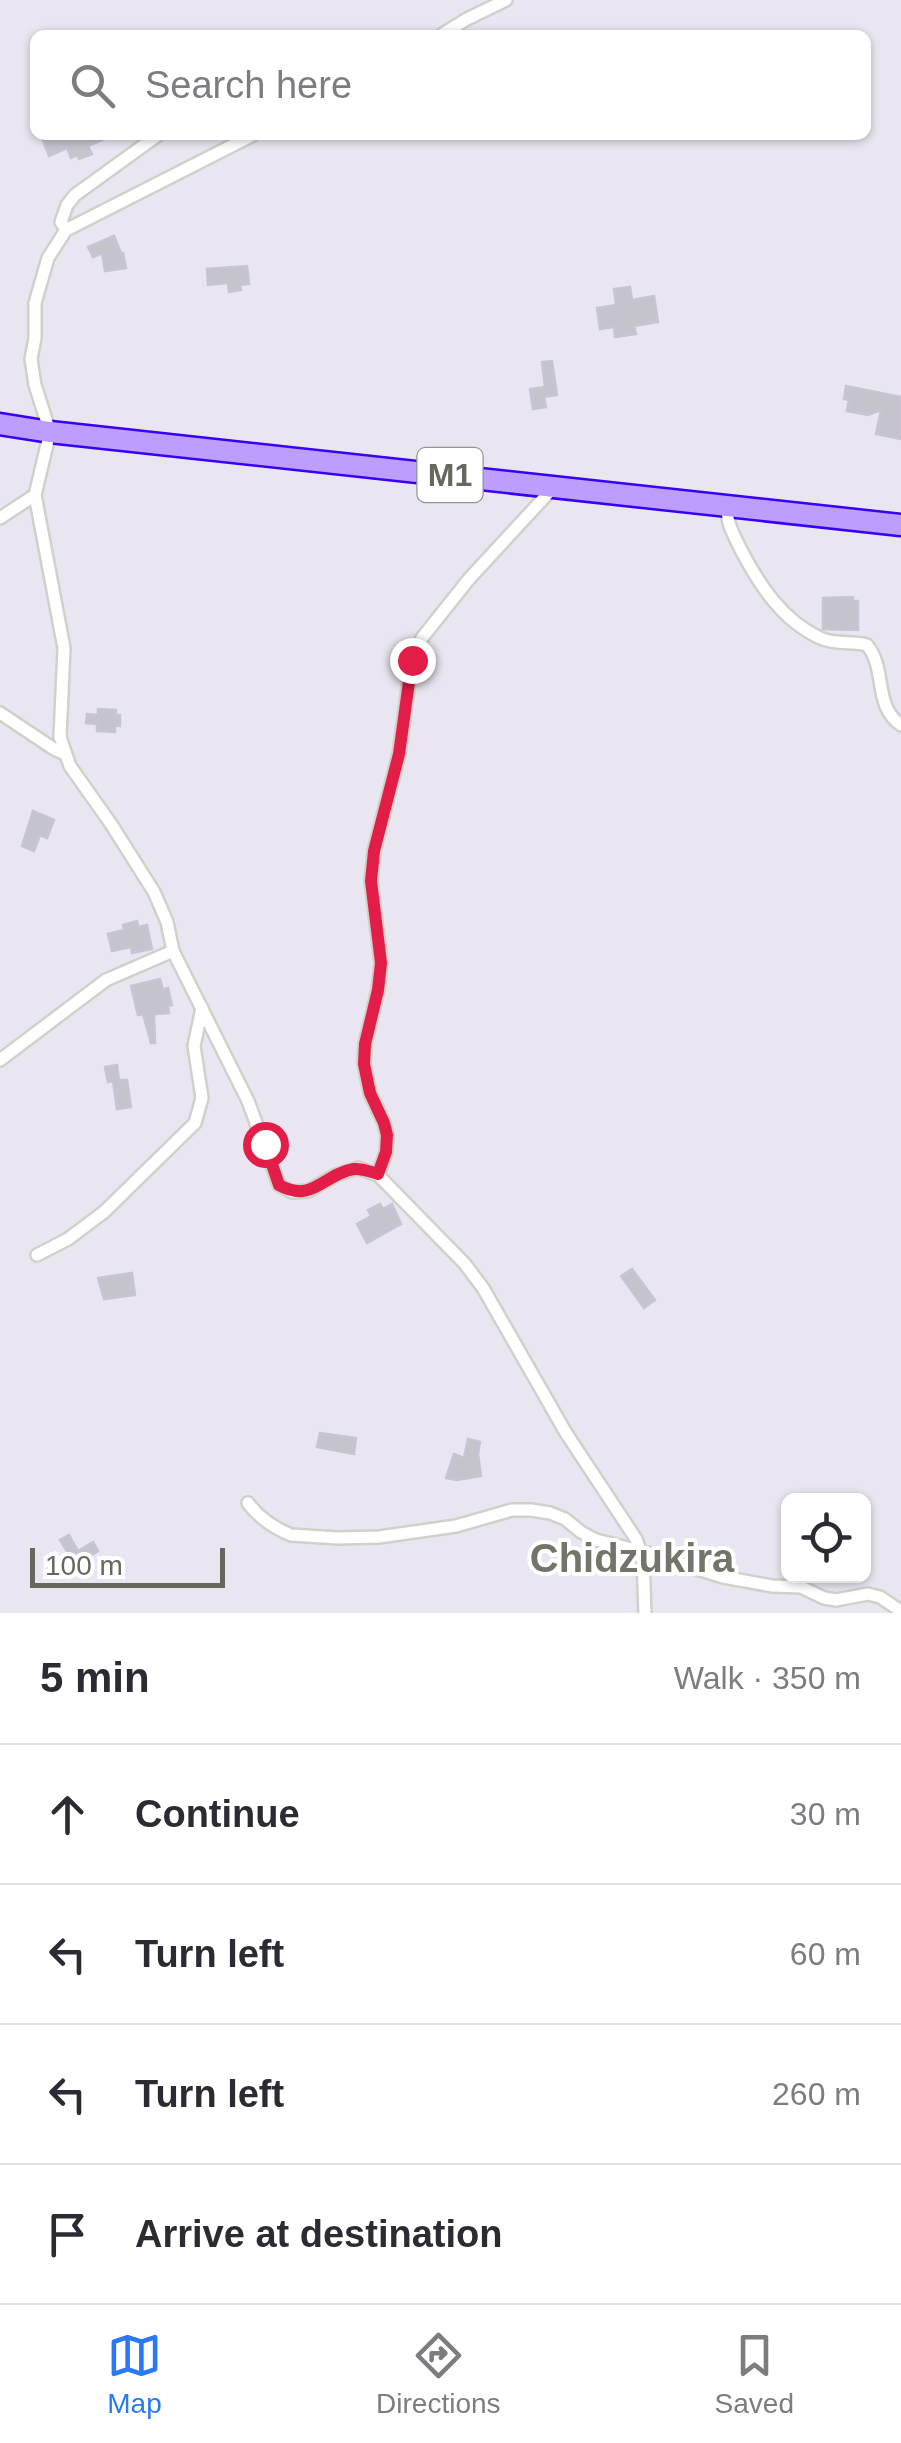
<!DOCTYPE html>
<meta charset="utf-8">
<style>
:root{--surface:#fff;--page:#f2f2f3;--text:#2b2b33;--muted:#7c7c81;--line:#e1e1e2;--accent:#2a78f3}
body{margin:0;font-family:Arial,sans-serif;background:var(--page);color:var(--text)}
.controls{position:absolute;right:30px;bottom:30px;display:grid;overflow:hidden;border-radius:15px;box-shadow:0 2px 8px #0004}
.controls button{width:90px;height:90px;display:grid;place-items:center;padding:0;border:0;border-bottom:2px solid var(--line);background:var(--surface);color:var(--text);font:50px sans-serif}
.scale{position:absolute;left:30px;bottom:25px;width:195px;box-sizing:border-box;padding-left:10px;border:5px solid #67675e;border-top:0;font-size:28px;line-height:35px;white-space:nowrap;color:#67675e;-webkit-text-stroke:8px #fff;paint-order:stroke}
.stop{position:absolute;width:30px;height:30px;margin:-22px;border:8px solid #e11d48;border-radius:50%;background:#fff}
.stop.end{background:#e11d48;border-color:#fff;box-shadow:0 2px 10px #0008}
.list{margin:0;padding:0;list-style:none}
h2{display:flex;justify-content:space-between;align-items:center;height:130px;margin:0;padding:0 40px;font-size:42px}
h2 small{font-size:32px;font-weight:400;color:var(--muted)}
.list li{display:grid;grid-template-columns:65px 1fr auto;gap:30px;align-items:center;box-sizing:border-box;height:140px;padding:0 40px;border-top:2px solid var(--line)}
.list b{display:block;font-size:38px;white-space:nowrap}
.list em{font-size:32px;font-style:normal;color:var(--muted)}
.icon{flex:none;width:55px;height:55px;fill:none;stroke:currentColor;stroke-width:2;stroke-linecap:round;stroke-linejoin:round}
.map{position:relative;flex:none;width:901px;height:1613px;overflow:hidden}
.search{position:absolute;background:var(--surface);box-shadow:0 2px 8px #0004;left:30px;right:30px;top:30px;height:110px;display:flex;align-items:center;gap:25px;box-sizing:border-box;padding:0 35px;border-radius:15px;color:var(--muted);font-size:38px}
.sheet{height:690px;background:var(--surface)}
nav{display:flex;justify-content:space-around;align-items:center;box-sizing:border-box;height:140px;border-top:2px solid var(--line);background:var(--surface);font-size:28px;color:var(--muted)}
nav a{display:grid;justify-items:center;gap:5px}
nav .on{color:var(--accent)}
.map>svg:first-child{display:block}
.building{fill:#c5c3cc;stroke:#c8c4d6;stroke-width:2.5}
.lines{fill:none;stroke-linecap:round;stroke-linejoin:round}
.minor-casing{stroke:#d0d1ca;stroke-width:16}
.trunk-casing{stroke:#3700f7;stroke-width:25}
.minor{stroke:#fff;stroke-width:11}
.trunk{stroke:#bd9eff;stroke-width:20}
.route{stroke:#e11d48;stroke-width:12}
.labels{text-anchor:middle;stroke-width:8;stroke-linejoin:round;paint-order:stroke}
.shield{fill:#fff;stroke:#95958e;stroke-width:2.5}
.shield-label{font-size:32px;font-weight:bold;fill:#67675e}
.quarter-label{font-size:40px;font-weight:bold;fill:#74746a;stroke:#fff}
</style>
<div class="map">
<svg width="901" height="1613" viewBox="0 0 901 1613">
<rect width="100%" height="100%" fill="#eae6f1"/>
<g class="building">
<polygon points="55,135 113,135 88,146 92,154 79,159 77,155 71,158 67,148 49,156 43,140"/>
<polygon points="114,236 121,253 123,253 126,268 105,271 102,253 93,257 88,247"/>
<polygon points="247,266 249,284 240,285 241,290 229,292 228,283 208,285 207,269"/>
<polygon points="630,287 632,300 654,296 658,322 634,326 636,334 615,337 614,327 600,329 597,308 616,305 614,289"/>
<polygon points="552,361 557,395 544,397 546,407 533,409 530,389 545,387 542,362"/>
<polygon points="846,386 901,397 901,439 876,434 881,410 868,415 847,411 849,400 844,399"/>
<polygon points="853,597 853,601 858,601 858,630 823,629 823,598"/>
<polygon points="98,709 116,710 116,715 120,715 120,726 115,725 115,732 97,731 97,724 86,723 87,714 98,715"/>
<polygon points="33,811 54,820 47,838 40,835 34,851 22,846"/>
<polygon points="137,921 138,927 147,925 152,949 132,953 131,947 112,951 108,934 124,930 123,925"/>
<polygon points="160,979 163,990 168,988 172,1005 168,1006 169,1013 154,1014 155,1043 151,1043 143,1014 138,1015 131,986"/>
<polygon points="117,1065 119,1080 127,1080 131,1107 117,1109 113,1081 108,1082 105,1067"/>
<polygon points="380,1204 383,1209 392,1204 401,1224 367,1243 357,1224 371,1216 368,1210"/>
<polygon points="632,1269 655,1300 644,1308 621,1276"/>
<polygon points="132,1273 135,1295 104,1299 98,1278"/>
<polygon points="320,1433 356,1438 354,1454 317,1447"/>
<polygon points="468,1439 480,1442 478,1454 481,1476 457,1480 446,1478 454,1454 464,1458"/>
<polygon points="69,1535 78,1551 93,1542 98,1551 71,1568 63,1556 68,1553 60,1540"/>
</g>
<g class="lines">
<g class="minor-casing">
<g id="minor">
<polyline points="441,35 467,19 506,0"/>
<polyline points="253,135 66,230 48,258 35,303 35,338 31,359 35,385 50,432 35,495 64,648 60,737 70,766 111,824 154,892 167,922 173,951 248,1101 279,1185 292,1192 308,1191 336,1175 358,1168 378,1175 465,1264 483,1288 566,1433 636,1539 643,1559 645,1613"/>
<polyline points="66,230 61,222 67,205 75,195 158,135"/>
<path d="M 728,505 C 725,522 734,535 741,550 C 760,586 782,620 820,638 C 836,645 851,641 867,645 C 887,669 873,706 901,725"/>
<polyline points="0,518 35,495"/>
<polyline points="0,713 54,749 65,754"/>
<polyline points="0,1060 106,980 173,951"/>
<polyline points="378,1175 386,1152 387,1135 384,1123 370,1093 364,1064 365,1044 378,990 381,963 371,881 374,851 399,754 412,659 422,638 469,579 553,488"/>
<polyline points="37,1255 68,1239 104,1212 195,1123 202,1098 194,1046 202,1008"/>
<path d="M 248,1503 C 259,1518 274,1528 291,1535 L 338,1538 L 379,1537 L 456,1526 L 512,1510 L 531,1510 L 550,1513 L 565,1519 L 581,1532 L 596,1540 L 640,1551 L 723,1577 L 772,1586 L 801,1587 L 824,1598 L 836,1600 L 868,1594 L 880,1597 L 901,1611"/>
</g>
</g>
<g class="trunk-casing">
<polyline id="trunk" points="0,424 50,432 901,525"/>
</g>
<use href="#minor" class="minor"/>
<use href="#trunk" class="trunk"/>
</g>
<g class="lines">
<path class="route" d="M 265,1144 L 279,1185 C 313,1204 323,1174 354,1169 C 363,1168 370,1172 378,1174 L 386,1152 L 387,1135 L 384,1123 L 370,1093 L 364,1064 L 365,1044 L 378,990 L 381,963 L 371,881 L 374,851 L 399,754 L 412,660"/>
</g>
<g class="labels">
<rect class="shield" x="417.5" y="448" width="65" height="54" rx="8"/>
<g class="shield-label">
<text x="450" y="486">M1</text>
</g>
<g class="quarter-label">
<text x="632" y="1572">Chidzukira</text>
</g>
</g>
</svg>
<div class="controls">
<button><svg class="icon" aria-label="locate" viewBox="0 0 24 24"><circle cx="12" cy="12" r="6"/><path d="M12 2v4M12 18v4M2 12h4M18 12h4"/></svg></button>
</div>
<div class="scale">100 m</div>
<div class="stop" style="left:265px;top:1144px"></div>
<div class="stop end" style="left:412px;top:660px"></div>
<div class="search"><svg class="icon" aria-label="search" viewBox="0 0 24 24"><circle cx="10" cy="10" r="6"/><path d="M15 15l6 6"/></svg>Search here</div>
</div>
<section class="sheet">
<h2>5 min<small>Walk · 350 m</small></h2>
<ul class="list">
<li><svg class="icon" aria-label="ahead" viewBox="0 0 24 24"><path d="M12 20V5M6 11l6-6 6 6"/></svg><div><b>Continue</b></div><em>30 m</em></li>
<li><svg class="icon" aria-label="left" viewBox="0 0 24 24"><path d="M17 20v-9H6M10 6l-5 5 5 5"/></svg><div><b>Turn left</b></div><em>60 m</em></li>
<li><svg class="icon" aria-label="left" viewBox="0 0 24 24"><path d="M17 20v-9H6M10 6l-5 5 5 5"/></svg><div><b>Turn left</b></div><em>260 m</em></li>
<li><svg class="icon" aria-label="arrive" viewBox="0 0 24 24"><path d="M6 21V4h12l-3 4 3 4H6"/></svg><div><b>Arrive at destination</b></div></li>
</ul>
</section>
<nav>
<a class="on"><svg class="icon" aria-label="map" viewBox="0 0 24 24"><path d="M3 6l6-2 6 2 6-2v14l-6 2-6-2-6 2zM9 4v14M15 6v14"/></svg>Map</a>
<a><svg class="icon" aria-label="directions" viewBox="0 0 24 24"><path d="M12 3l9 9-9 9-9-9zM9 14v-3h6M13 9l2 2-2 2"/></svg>Directions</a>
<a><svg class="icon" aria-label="saved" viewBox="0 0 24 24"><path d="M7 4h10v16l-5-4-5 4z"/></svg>Saved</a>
</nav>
